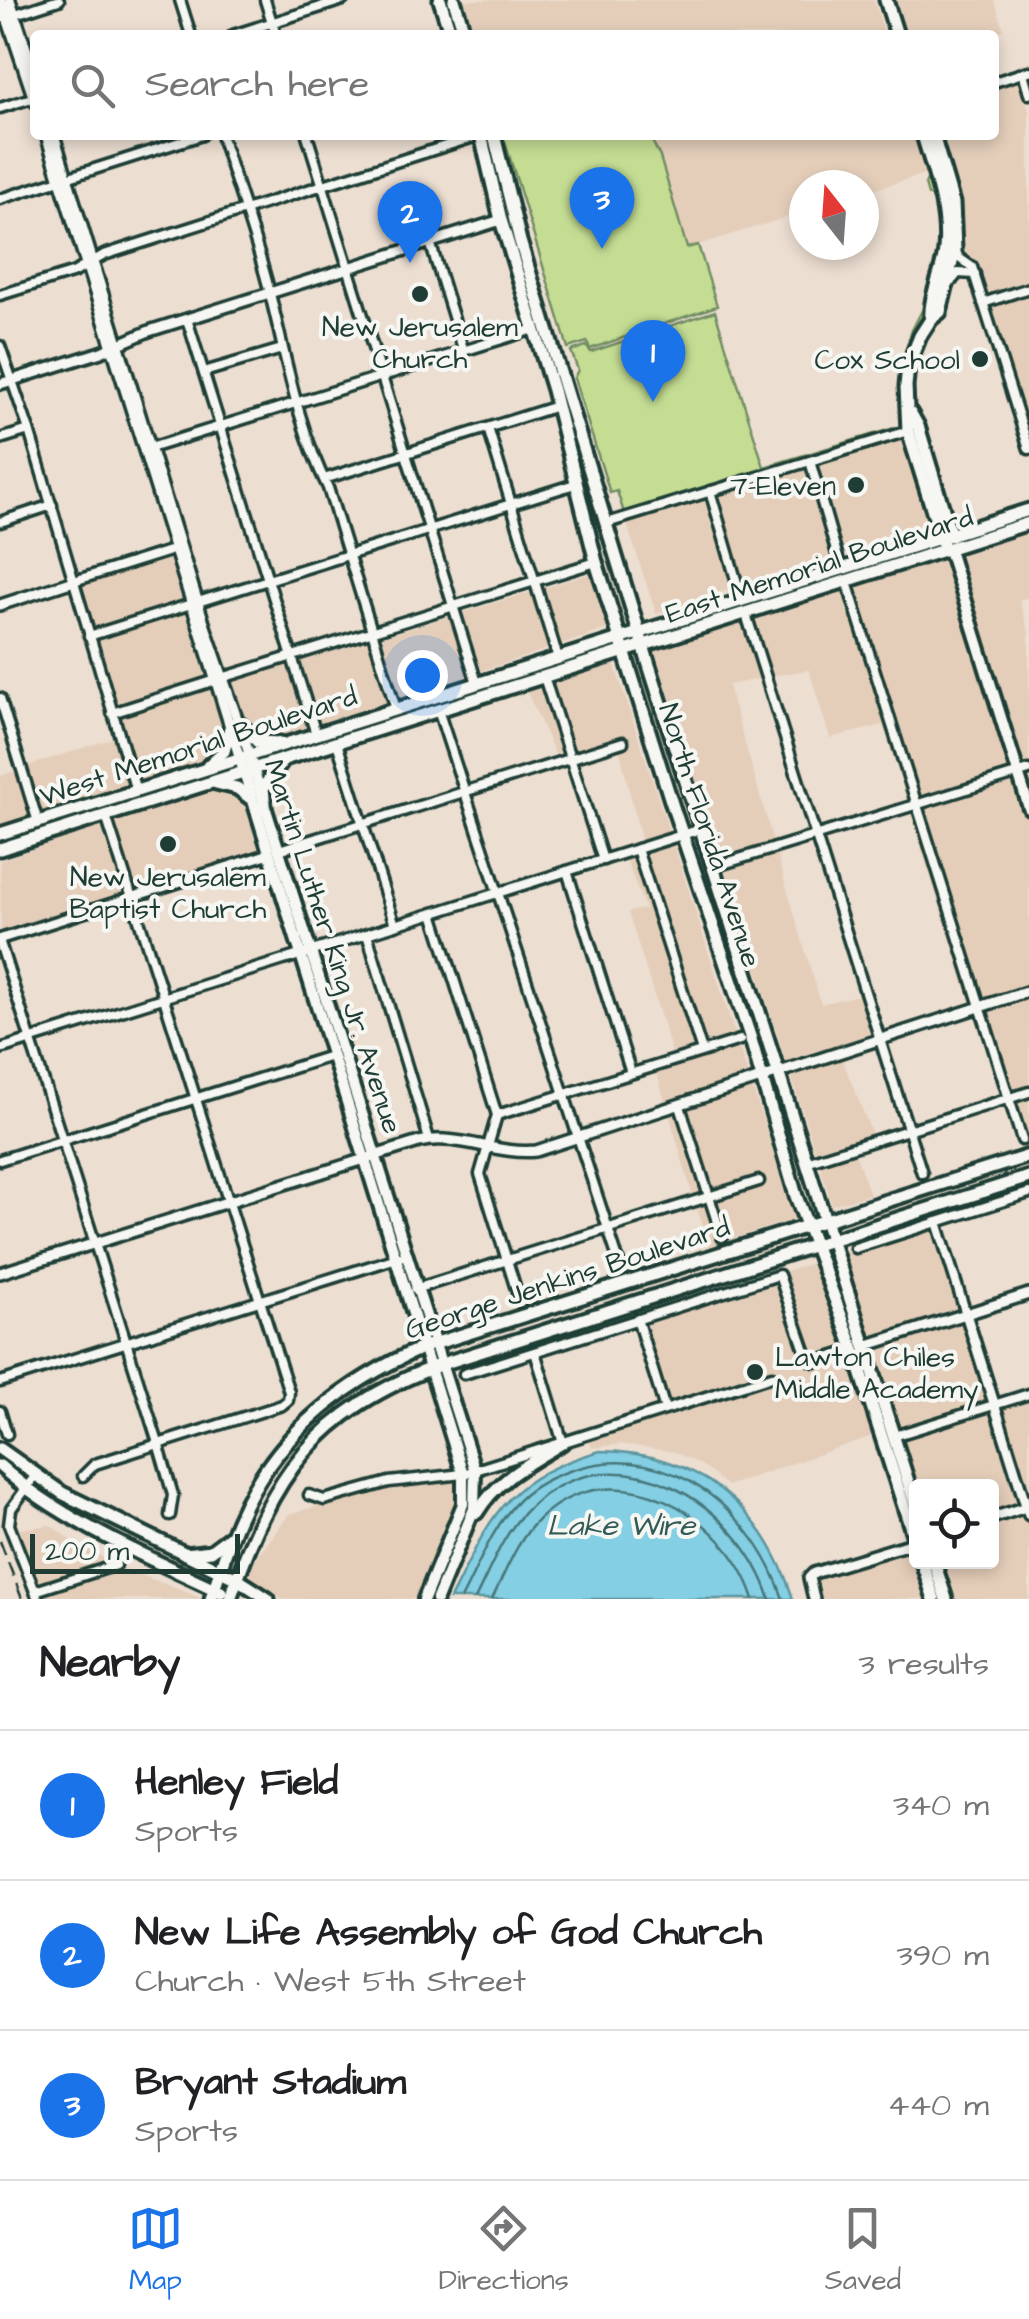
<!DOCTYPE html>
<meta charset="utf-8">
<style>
:root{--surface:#fff;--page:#f2f2f2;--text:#202124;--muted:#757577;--line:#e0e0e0;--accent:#1a73e8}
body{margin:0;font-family:"Architects Daughter",sans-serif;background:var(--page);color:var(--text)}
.controls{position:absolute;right:30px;bottom:30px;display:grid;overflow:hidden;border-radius:10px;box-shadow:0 5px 15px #0003}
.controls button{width:90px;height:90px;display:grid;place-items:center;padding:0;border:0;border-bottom:2px solid var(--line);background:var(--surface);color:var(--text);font:50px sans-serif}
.compass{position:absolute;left:789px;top:170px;width:90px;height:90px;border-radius:50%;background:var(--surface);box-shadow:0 5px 15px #0003;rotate:343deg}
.scale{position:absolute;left:30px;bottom:25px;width:210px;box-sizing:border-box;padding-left:10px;border:5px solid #1f3d34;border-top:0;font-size:28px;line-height:35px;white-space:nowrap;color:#1f3d34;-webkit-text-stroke:8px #f6f6f2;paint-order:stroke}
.you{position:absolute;left:422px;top:675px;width:35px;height:35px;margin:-25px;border:8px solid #fff;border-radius:50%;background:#1a73e8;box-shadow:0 0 0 15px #1a73e833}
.badge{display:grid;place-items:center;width:65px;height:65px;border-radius:50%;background:var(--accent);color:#fff;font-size:32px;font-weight:700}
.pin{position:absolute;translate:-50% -82px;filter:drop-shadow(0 2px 5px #0008)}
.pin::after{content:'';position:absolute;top:52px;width:35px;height:30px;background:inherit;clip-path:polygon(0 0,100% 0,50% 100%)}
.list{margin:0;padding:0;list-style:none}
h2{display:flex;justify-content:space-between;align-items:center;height:130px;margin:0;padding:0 40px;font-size:42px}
h2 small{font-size:32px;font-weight:400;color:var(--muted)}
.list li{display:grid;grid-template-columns:65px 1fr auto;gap:30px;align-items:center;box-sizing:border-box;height:150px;padding:0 40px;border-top:2px solid var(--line)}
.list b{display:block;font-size:38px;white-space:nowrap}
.list p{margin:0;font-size:32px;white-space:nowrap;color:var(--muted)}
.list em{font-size:32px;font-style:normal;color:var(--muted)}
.icon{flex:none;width:55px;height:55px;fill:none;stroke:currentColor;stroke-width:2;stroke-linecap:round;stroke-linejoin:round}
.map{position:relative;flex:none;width:1029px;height:1599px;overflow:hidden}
.search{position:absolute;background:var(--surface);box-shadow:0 5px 15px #0003;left:30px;right:30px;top:30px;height:110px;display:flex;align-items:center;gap:25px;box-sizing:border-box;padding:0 35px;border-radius:10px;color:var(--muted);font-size:38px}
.sheet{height:580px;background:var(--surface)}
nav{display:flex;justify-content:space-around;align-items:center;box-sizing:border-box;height:140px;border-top:2px solid var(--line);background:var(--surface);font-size:28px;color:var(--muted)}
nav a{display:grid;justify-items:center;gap:5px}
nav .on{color:var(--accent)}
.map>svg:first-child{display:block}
.built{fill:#e4ceba}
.green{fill:#c4dd93;stroke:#728d64;stroke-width:2.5}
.water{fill:#84cfe4;stroke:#5c959e;stroke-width:2.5}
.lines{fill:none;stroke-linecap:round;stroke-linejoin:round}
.shore{stroke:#47777a;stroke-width:2.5}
.minor-casing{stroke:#1f3d34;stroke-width:15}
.tertiary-casing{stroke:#1f3d34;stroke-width:16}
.secondary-casing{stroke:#1f3d34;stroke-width:18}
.primary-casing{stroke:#1f3d34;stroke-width:19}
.minor{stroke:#f6f6f2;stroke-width:8}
.tertiary{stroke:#f6f6f2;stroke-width:9}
.secondary{stroke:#f6f6f2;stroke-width:10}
.primary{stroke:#f6f6f2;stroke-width:11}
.rail{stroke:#1f3d34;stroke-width:2.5;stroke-dasharray:15 8;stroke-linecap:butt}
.poi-dot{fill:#1f3d34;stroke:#f6f6f2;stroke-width:4}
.labels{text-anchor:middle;stroke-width:8;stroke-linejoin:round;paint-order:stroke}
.poi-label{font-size:28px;fill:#1f3d34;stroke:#f6f6f2}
.street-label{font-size:28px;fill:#1f3d34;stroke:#f6f6f2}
.water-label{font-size:30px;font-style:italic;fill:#335a57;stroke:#f6f6f2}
</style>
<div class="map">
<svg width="1029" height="1599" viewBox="0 0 1029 1599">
<rect width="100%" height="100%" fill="#ecded1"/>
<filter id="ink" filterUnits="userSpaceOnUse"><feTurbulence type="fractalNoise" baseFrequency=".01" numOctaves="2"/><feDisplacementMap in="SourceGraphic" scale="20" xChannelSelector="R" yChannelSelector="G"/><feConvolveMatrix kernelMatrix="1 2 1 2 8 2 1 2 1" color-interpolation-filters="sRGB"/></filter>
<g filter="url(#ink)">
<g class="built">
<polygon points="464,0 874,0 885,35 475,35"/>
<polygon points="890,0 994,0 1004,30 988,35 901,35"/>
<polygon points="1019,79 1029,110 1029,284 985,298 954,223 932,135 994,135 994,86"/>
<polygon points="649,135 915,135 927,173 864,193 864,185 804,185 804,212 688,248 660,157"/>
<polygon points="1029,293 1029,437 988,305"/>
<polygon points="906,435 932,524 841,553 814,464"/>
<polygon points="807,466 834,556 742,586 714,494"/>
<polygon points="707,496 735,588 656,614 626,521"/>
<polygon points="1029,532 1029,597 1019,600 1029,633 1029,765 1020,769 954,556"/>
<polygon points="170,555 186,601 91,631 78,584"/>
<polygon points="948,558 1013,771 920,800 853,588"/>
<polygon points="596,572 613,627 558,646 542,588"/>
<polygon points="846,590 913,802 908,803 883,725 830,738 809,670 770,676 752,619"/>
<polygon points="535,591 551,648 478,672 460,613"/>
<polygon points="188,609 209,678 115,708 93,639"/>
<polygon points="453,615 471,675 397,699 379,638"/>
<polygon points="745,622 763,678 728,685 774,844 721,859 654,650"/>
<polygon points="372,640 390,702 317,726 297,662"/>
<polygon points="614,663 670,834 642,843 619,748 627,745 625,738 573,754 550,683"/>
<polygon points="290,664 310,728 279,739 259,738 243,722 230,682"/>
<polygon points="543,685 566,756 557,758 526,690"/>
<polygon points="211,686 226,728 218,751 206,762 138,783 117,716"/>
<polygon points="116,737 131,785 39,814 25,767"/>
<polygon points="18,770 32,816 0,826 0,776"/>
<polygon points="1016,778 1029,820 1029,987 984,1001 922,807"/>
<polygon points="219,787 236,792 247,801 264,851 135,893 112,823"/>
<polygon points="915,809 977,1003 971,1005 910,811"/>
<polygon points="106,825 128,895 1,935 0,860"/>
<polygon points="673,842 736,1037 704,1046 641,852"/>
<polygon points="776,852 821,1004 863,994 876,1035 787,1065 724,867"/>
<polygon points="634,854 697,1049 673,1056 628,912 645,909 625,857"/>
<polygon points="1029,995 1029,1088 1012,1093 986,1009"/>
<polygon points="738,1044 749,1078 666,1106 656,1070"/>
<polygon points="878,1044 842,1059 873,1136 816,1155 790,1073"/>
<polygon points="752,1086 795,1219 709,1246 696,1205 706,1201 720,1241 726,1239 713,1199 763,1184 761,1177 711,1191 684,1109"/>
<polygon points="1029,1096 1029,1145 1019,1148 1003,1104 1008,1103 1020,1144 1026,1143 1014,1101"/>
<polygon points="678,1111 704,1193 693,1197 669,1114"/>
<polygon points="854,1151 870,1194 832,1205 819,1162"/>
<polygon points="935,1227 962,1311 868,1342 840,1253 851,1249 853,1253"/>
<polygon points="817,1261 849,1347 815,1358 811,1356 783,1273"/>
<polygon points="779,1275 808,1359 815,1362 847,1352 875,1435 727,1486 703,1466 675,1452 621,1444 592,1448 587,1434 665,1409 637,1319"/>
<polygon points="964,1319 990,1401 896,1431 870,1349"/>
<polygon points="1029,1399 1029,1502 1000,1408"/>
<polygon points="993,1409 1022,1504 992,1513 992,1486 916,1486 916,1495 898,1439"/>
<polygon points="458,1479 459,1498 415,1599 284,1599 250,1580 247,1571 289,1514 390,1486"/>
<polygon points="1024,1512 1029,1526 1029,1599 950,1599 938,1562 992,1562 992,1522"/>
<polygon points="50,1525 74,1542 112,1562 40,1585 25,1551 20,1529"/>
<polygon points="913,1547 930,1599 817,1599 813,1580 816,1577"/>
<polygon points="120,1567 199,1597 198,1599 46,1599 43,1593"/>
</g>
<g class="green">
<polygon points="503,135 649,135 660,157 687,248 698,245 717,306 590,349 587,342 568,348"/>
<polygon points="930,173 945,204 937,292 913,333 904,425 624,513 617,491 610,493 574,378 578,370 571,351 586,346 591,352 715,311 764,467 901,426 903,359 912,330 929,297 941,250 937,200 928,195 925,184"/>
</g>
<path class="water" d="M 600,1451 C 697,1452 764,1506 793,1599 L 450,1599 C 492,1515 503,1479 600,1451 Z"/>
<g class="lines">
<g class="shore">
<path d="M 461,1599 C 479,1565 491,1528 519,1500 C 535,1484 558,1474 579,1468 C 672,1441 756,1514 783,1599"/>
<path d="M 475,1599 C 491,1568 503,1532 530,1507 C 617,1426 739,1502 770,1599"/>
<path d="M 492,1599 C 506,1572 516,1541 539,1519 C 614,1447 727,1514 754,1599"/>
</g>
<g class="minor-casing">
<g id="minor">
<polyline points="180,0 191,35"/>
<polyline points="265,0 276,35"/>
<polyline points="0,19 59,0"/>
<polyline points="233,35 343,0"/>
<polyline points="1023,73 1029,94"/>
<polyline points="994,82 1029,71"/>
<polyline points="0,108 35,97"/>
<path d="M 221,135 C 236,184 254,233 267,282 C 285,351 296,424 328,488 L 396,709"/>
<polyline points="307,135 477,683"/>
<polyline points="0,199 202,135"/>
<polyline points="430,242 464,352"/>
<polyline points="955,250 959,258 972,267 1029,449"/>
<polyline points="950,283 958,273 975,274"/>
<polyline points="0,295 75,272 104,255 480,135"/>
<polyline points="983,303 1029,288"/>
<polyline points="187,319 316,734"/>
<polyline points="0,346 29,430 136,791"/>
<polyline points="204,372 282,349"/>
<polyline points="488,428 558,658"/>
<polyline points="0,439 29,430"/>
<polyline points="147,449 534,329"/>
<polyline points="810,461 841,568"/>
<polyline points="324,479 557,406"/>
<polyline points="710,491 742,600"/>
<polyline points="0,522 52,505"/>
<polyline points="607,523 908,431"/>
<polyline points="74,581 179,548"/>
<polyline points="847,582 1022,1140"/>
<polyline points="746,614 922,1173"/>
<polyline points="89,636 575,484"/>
<polyline points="225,677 596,562"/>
<polyline points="544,677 603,860"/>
<polyline points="0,698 38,822"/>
<polyline points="438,710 620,1265"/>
<polyline points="112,713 213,681"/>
<polyline points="337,743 395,925"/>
<polyline points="637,849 702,1051"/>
<polyline points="279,850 623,742"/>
<polyline points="713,867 1029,770"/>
<polyline points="567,871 631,1073"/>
<polyline points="433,913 497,1115"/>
<polyline points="367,934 429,1139"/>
<polyline points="0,939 268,854"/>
<polyline points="0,943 158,1443 173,1495 170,1515"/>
<polyline points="0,1049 701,829"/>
<polyline points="680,1106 722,1237"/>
<polyline points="497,1115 740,1040"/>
<polyline points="497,1115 480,1174 520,1302"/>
<polyline points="0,1160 331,1056"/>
<polyline points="806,1162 1029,1092"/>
<polyline points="937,1222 966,1314"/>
<polyline points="855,1248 1029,1193"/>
<polyline points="415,1289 759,1181"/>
<polyline points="637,1319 665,1409"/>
<polyline points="535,1352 563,1443"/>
<polyline points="464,1374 779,1275 808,1359 815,1362 854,1350"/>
<polyline points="0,1382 400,1257"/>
<polyline points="0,1411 7,1434"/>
<polyline points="894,1436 1029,1394"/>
<polyline points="35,1476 11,1509 9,1525 38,1599"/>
<polyline points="83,1476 95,1464 282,1405 288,1400 289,1392 106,816"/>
<polyline points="309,1495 324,1500 389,1482 463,1474 772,1376"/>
<polyline points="35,1591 116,1565"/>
</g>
</g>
<g class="tertiary-casing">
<g id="tertiary">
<polyline points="1,0 35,102"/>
<polyline points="10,0 35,75"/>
<polyline points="46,135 240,759"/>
<polyline points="54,135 205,626 250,756"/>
<polyline points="0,384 101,352 149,331 501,220"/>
<polyline points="0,605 74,581"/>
<path d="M 0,1273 L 419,1142 C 459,1133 496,1155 536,1151 L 1029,991"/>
<polyline points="966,1314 1029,1515"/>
<polyline points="865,1346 1029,1294"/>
<polyline points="992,1518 1029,1506"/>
<polyline points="814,1599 809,1578 814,1573 916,1542"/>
</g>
</g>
<g class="secondary-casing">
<g id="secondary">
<polyline points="949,550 1029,808"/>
<polyline points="240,759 463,1474 463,1504 424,1599"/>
<polyline points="251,762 475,1471 474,1509 437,1599"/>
<path d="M 477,1513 C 497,1479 530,1463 563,1443"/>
</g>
</g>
<g class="primary-casing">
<g id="primary">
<polyline points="440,0 451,35"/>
<polyline points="454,0 465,35"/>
<polyline points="886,0 897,35"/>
<polyline points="481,135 501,220 553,390 596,562 673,807 750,1036 796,1196 854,1350 916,1544"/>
<polyline points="494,135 520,241 649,665 916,1507"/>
<path d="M 923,135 C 934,173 949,210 945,250 C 943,273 929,296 931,319"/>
<polyline points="933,135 953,203 955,250 940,312 931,319 920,336 908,366 906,386 908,431 943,543"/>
<polyline points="910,412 918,426 951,536"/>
<polyline points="240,724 258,742 280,743"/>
<polyline points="208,766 224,751 230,728"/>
<polyline points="216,783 237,788 250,798"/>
<polyline points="265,808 263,788 281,763"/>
<polyline points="0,834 1029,510"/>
<polyline points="0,849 1029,523"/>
<polyline points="0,1449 62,1493 237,1579 268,1599"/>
<path d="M 0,1466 C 58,1519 149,1558 221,1592"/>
<polyline points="185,1554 211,1551 231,1536"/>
<polyline points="922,1562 934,1599"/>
<polyline points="934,1562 946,1599"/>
<path d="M 211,1599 C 220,1572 227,1544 239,1518 C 275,1435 343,1382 424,1347 L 1029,1156"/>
<path d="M 230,1599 C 273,1474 314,1412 442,1364 L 1029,1177"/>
</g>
</g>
<use href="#minor" class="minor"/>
<use href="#tertiary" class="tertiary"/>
<use href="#secondary" class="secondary"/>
<use href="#primary" class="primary"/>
<polyline class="rail" points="0,1541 22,1599"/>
</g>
</g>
<g class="poi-dot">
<circle cx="420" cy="294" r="10"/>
<circle cx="980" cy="359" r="10"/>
<circle cx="856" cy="485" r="10"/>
<circle cx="168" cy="844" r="10"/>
<circle cx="755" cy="1372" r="10"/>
</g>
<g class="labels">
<g class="poi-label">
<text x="420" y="336">New Jerusalem<tspan x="420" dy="32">Church</tspan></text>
<text x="960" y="369" text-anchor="end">Cox School</text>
<text x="836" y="495" text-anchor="end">7-Eleven</text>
<text x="168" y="886">New Jerusalem<tspan x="168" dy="32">Baptist Church</tspan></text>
<text x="775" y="1366" text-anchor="start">Lawton Chiles<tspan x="775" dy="32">Middle Academy</tspan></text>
</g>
<g class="street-label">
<text transform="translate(819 564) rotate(-18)" y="10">East Memorial Boulevard</text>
<text transform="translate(198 745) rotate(-18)" y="10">West Memorial Boulevard</text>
<text transform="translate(711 835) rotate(72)" y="10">North Florida Avenue</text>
<text transform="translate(334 946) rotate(72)" y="10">Martin Luther King Jr. Avenue</text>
<text transform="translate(567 1277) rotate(-18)" y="10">George Jenkins Boulevard</text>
</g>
<g class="water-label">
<text x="621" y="1535">Lake Wire</text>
</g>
</g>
</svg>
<div class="controls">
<button><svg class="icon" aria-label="locate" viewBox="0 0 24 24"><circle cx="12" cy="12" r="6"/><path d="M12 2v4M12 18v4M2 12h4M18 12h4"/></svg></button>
</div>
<svg class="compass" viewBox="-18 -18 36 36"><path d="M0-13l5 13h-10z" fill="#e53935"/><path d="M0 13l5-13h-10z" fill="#757577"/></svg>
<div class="scale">200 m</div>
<div class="you"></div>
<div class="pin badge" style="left:653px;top:402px">1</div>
<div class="pin badge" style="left:410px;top:263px">2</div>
<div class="pin badge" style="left:602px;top:249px">3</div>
<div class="search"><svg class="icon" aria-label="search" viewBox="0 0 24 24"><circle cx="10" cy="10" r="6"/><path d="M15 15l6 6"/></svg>Search here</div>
</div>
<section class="sheet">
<h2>Nearby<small>3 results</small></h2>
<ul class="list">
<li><span class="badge">1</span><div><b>Henley Field</b><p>Sports</p></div><em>340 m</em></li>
<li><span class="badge">2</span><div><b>New Life Assembly of God Church</b><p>Church · West 5th Street</p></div><em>390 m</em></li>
<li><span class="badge">3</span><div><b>Bryant Stadium</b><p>Sports</p></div><em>440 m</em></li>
</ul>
</section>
<nav>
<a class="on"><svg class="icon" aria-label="map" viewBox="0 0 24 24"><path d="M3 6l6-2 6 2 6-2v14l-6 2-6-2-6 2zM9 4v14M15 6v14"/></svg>Map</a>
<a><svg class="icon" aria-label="directions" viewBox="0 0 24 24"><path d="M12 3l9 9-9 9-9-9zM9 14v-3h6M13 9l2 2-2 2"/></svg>Directions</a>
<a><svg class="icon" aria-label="saved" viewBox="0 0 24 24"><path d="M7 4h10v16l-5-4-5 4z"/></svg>Saved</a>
</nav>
